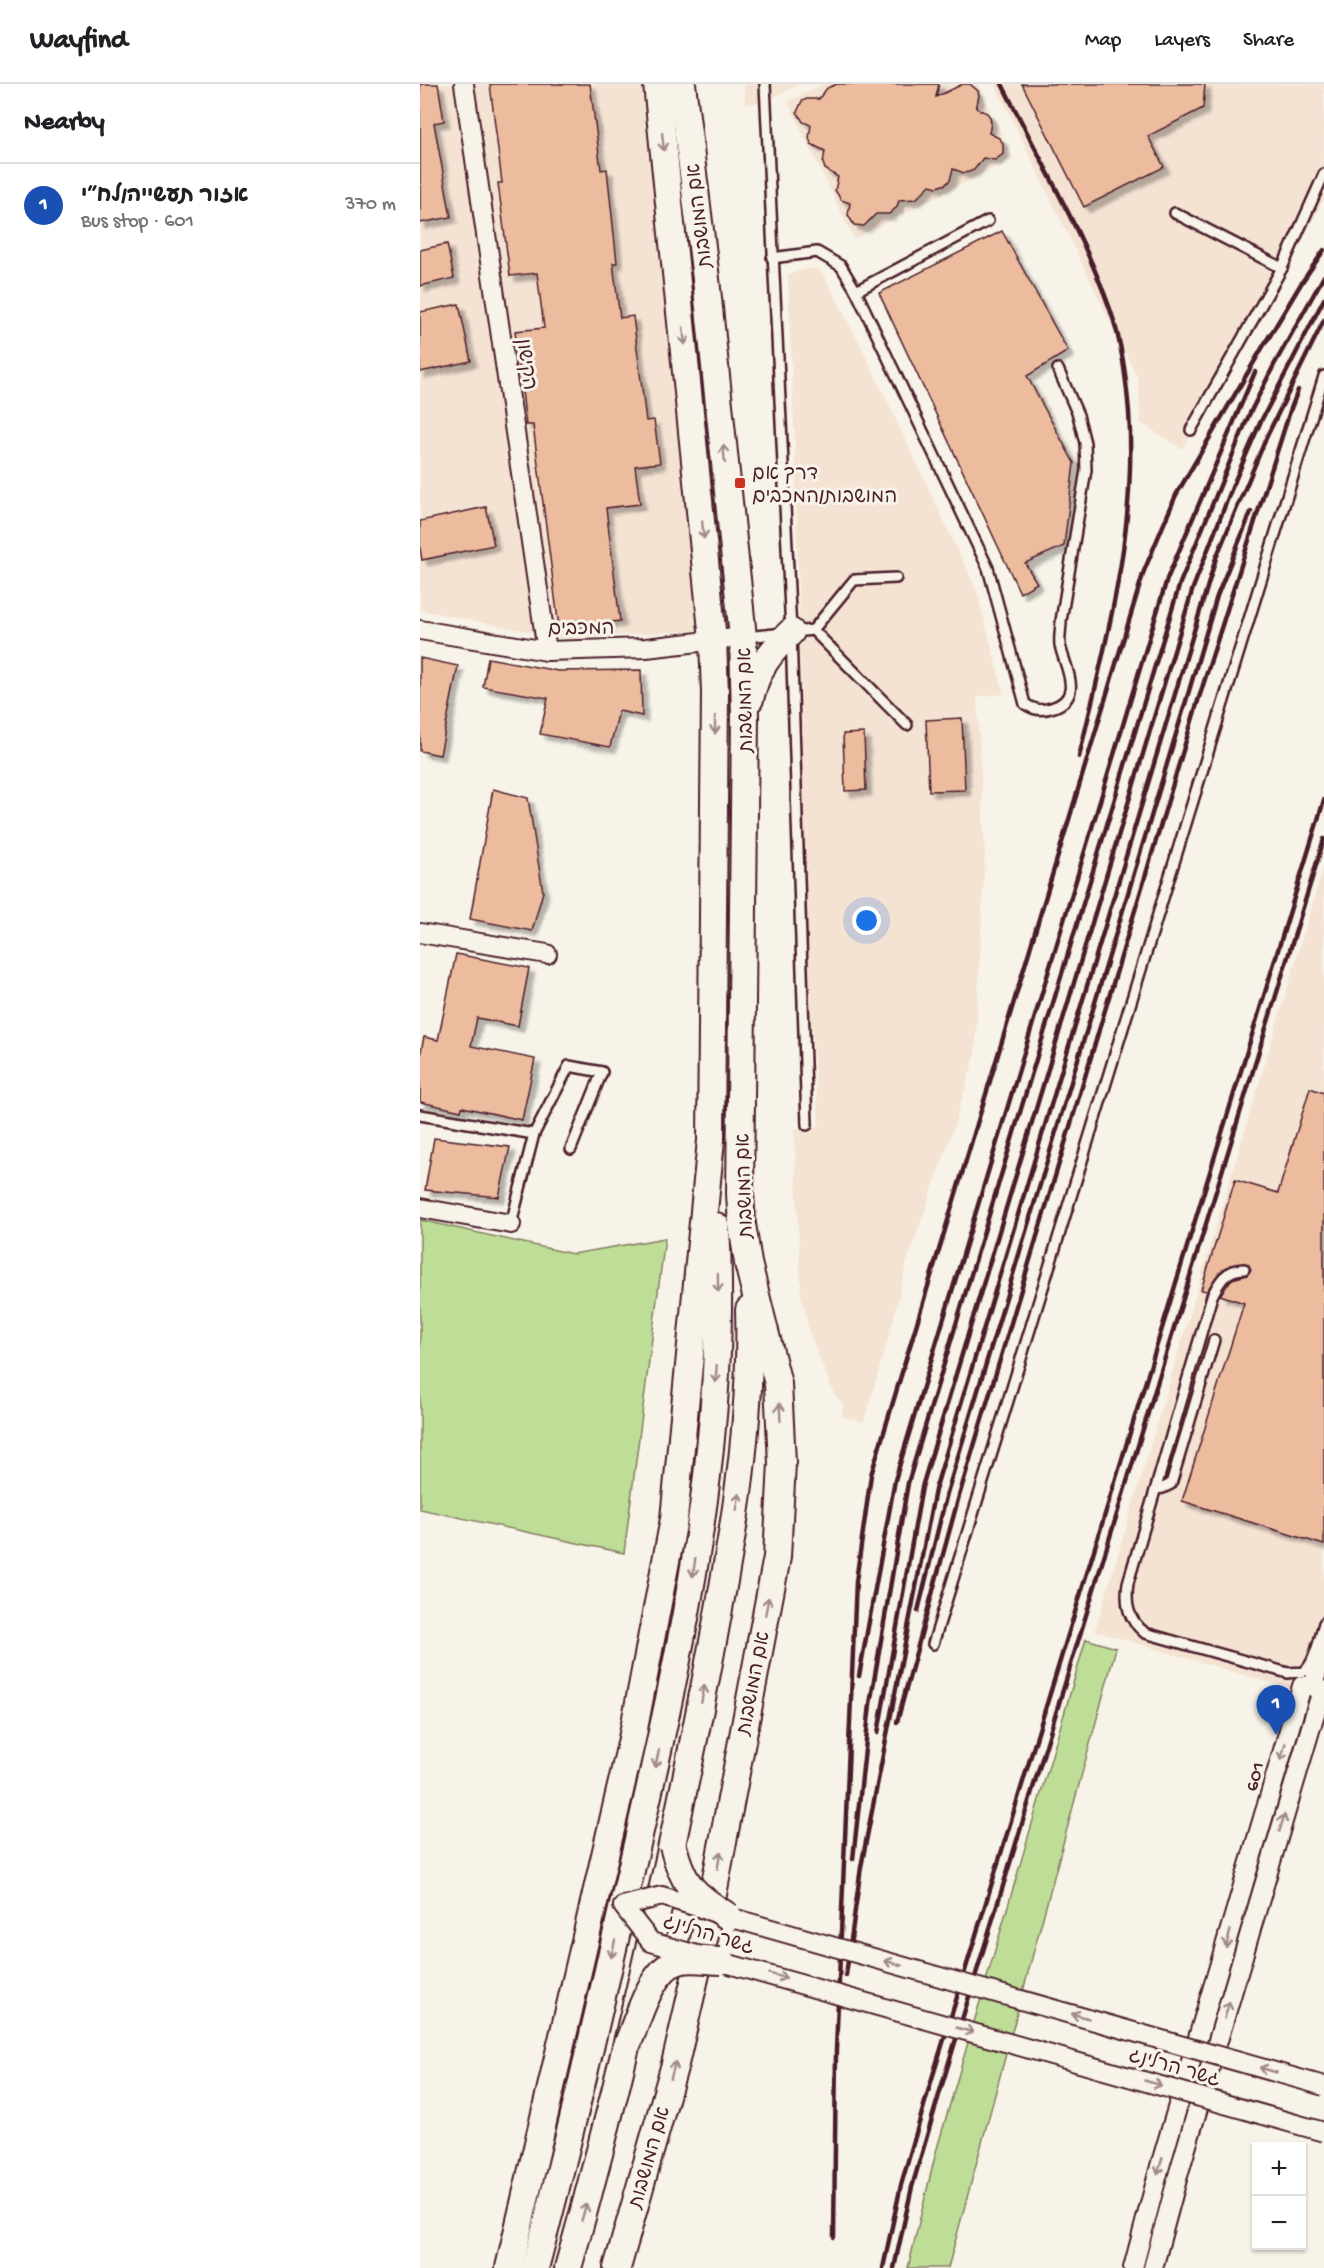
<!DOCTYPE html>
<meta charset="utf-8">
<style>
:root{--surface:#fff;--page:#f2f2f2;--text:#202124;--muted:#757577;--line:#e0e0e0;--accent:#db2777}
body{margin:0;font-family:"Gochi Hand","Playpen Sans Hebrew",sans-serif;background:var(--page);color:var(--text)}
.controls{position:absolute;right:18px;bottom:18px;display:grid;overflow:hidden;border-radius:0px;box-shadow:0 2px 4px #0004}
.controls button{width:54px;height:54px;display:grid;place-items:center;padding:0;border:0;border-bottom:2px solid var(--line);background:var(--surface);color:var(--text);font:30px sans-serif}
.you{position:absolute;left:447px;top:837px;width:21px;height:21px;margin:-15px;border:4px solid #fff;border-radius:50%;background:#1a73e8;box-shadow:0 0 0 9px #1a73e833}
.badge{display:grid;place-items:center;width:39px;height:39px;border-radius:50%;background:var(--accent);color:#fff;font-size:20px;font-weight:700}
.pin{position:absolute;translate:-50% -50px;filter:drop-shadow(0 2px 3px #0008)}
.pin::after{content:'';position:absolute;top:32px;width:21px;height:18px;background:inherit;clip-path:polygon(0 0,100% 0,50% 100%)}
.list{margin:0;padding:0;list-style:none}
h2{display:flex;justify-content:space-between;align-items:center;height:78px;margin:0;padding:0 24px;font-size:26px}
h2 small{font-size:20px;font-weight:400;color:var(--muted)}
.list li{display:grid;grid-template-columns:39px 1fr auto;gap:18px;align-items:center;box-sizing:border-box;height:84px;padding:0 24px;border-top:2px solid var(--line)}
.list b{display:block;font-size:22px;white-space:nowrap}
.list p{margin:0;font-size:20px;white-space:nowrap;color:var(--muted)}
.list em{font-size:20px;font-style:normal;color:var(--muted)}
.map{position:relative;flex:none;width:904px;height:2184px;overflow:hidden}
header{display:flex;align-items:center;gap:36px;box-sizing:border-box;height:84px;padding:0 30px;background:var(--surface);border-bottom:2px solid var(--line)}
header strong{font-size:28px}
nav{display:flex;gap:33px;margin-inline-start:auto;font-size:21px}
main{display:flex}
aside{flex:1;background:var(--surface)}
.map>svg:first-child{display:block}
.built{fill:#f4e2d2}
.green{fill:#bede97;stroke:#847e61;stroke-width:1.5}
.building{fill:#edbb9e;stroke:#4a1f2b;stroke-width:1.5;filter:url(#shadow)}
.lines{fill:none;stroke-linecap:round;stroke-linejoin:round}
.service-casing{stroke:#4a1f2b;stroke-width:14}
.minor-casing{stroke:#4a1f2b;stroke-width:22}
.secondary-casing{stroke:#4a1f2b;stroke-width:30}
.service{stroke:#f7f3e8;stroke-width:9}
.minor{stroke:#f7f3e8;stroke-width:18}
.secondary{stroke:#f7f3e8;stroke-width:26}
.rail{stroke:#4a1f2b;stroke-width:4.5}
.minor-bridge-casing{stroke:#4a1f2b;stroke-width:22;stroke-linecap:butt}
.secondary-bridge-casing{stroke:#4a1f2b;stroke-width:30;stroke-linecap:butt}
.minor-bridge{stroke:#f7f3e8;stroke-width:18}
.secondary-bridge{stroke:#f7f3e8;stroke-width:26}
.oneway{stroke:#a0898a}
.poi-dot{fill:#c8321e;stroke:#f7f3e8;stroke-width:2}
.labels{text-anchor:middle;stroke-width:6;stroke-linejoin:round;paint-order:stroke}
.street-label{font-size:20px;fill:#4a1f2b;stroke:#f7f3e8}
.poi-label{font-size:20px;fill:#4a1f2b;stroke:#f7f3e8;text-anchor:start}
</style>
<header>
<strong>Wayfind</strong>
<nav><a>Map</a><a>Layers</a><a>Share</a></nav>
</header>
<main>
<aside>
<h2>Nearby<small></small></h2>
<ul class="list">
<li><span class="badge" style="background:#1a4fb4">1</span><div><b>אזור תעשייה/לח״י</b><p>Bus stop · 601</p></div><em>370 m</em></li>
</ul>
</aside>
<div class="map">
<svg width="904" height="2184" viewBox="0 0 904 2184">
<defs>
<filter id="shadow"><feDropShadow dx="5.5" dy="5.5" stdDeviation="1.5" flood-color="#0004"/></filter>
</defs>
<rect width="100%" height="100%" fill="#f7f3e8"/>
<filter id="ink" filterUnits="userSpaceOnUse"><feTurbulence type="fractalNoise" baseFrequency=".0167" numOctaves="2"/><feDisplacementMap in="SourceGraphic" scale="12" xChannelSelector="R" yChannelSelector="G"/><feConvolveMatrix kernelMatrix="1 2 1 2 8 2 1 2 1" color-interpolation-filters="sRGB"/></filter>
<g filter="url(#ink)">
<g class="built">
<polygon points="0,0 226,0 283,546 146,555 0,526"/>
<polygon points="324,0 379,0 342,19 325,20"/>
<polygon points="403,0 557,0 593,74 434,155 368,18"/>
<polygon points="575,0 904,0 904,114 850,222 762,365 721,339 718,295"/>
<polygon points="397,184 403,190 443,266 556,505 584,610 557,613 565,770 555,972 532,1048 486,1181 473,1237 444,1338 422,1332 423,1319 414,1310 390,1250 381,1208 374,1045 399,1042 387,879 375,365 368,191 386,185"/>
<polygon points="904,782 904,1580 882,1608 675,1547"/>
</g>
<g class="green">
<polygon points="0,1136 153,1170 245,1154 204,1469 0,1425"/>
<polygon points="666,1555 696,1564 528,2184 488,2184 516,2068"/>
</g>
<g class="building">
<polygon points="0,0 18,0 24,37 14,39 31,133 0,139"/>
<polygon points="70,0 170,0 181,86 187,85 197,179 193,179 200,234 213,232 226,337 234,336 240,379 215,382 220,420 186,424 200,537 139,544 113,341 106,341 95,247 124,244 117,189 90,192 78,99 82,99"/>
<polygon points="417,0 519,0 516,13 543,0 550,0 558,7 559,12 556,24 567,29 570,33 571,39 569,49 579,54 583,59 583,70 575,76 563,74 554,86 549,88 544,89 533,85 530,96 526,100 517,103 510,101 496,115 479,116 477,123 469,130 456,130 444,142 434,141 428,131 430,119 421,116 415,106 418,93 405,85 403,79 405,67 391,60 389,54 391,41 383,38 377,28 382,17 387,15 399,15 407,4"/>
<polygon points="602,0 785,0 783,24 728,52 744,83 664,123"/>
<polygon points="582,147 648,267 607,292 654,379 644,462 605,479 617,499 600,509 459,209"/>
<polygon points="27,160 34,194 0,202 0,166"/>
<polygon points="39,220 51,277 0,288 0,228"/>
<polygon points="66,423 74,461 2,476 0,464 0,437"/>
<polygon points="0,574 38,582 20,671 0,667"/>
<polygon points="68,574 138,587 221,586 222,632 199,627 190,663 120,650 128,614 63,603"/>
<polygon points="542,634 545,706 509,707 506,636"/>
<polygon points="444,649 446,706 425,707 423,650"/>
<polygon points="73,705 108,714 123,808 112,847 50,835"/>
<polygon points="36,870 109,884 98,942 57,934 51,962 115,975 102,1036 42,1023 41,1027 0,1018 0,972 4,953 18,956"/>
<polygon points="890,1004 904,1009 904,1461 762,1417 824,1219 800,1211 812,1195 827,1191 831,1185 826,1179 810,1181 799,1189 787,1207 781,1206 815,1096 858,1109"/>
<polygon points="14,1054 90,1063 79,1113 5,1106"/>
</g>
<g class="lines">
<g class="service-casing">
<g id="service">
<polyline points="345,0 371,548 387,1041"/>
<polyline points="755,129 862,184"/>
<polyline points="352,174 397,168 421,182 436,207 568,137"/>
<path d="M 436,207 L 568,484 L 605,620 C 614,626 621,627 631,624 C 666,614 644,582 640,561 C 639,553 641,545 641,537 L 666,386 L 665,359 L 658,331 L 638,285"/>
<polyline points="771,346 862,184 904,90"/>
<polyline points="393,546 487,641"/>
<polyline points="326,553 393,546 434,496 476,494"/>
<polyline points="0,1031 114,1050"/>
<polyline points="91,1140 114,1050 149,982 182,988 151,1065"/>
<path d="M 824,1185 C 806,1185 799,1198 792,1212 L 708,1499 C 705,1521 708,1535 725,1549 L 868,1589 C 872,1588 879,1589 883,1588 C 894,1583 901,1550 904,1539"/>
<polyline points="736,1405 743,1404 751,1400 794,1256"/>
<polyline points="513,1560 904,292"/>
</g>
</g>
<g class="minor-casing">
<g id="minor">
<polyline points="44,0 127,567"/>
<polyline points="0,546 127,567 226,564 323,553"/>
<polyline points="0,849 127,870"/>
<polyline points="0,1124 91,1140"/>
<polyline points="893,1602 904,1565"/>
<polyline points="713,2184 740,2082 882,1602 893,1602 902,1606 759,2088 733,2184"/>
</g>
</g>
<g class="secondary-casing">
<g id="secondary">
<path d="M 330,615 C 337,585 349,569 371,548"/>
<polyline points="89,2184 212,1655 254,1435 291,1056 295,609 293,556 237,0"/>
<path d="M 115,2184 C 152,2047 183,1908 215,1769 C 262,1563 309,1354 296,1142"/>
<path d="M 148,2184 C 200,2001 242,1816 279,1630 C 305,1496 333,1362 329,1226"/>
<polyline points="197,2184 255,1980 286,1847 357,1473 362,1379 358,1300 328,1179 322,1140 320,1110 325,633 323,553 286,195 262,0"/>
</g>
</g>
<use href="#service" class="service"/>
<use href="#minor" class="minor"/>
<use href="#secondary" class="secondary"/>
<g class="rail">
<path d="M 582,0 C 619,74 662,147 690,225 C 702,259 706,293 709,328 C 717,449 686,557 659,673"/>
<polyline points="848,255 882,198 904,166"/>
<polyline points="498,1527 527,1409 766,617 797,512 831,428"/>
<polyline points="439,1592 475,1396 747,495 835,288"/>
<polyline points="477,1638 539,1412 777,620 870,327 878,306"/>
<polyline points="458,1649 502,1403 773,504 813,401 840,339 904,215"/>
<polyline points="433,1775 450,1620 488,1399 760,499 829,331 854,281 904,192"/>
<polyline points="426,1891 441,1783 515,1406 796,474 847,352 904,236"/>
<polyline points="414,2153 416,1966 436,1497 451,1391 724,487 756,411 851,249"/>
<polyline points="463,2184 481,2101 510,2001 904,716"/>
<polyline points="474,2184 492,2103 521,2004 904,755"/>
</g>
<g class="minor-bridge-casing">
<polyline id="minor-bridge" points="904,2002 309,1833 242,1812 203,1822 231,1858 904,2048"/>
</g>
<g class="secondary-bridge-casing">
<g id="secondary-bridge">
<path d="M 253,1762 C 264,1804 274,1810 309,1833"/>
<path d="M 208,1959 C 218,1935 231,1884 259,1877 C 272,1873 288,1877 301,1877"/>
</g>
</g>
<use href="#minor-bridge" class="minor-bridge"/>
<use href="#secondary-bridge" class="secondary-bridge"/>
</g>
<defs><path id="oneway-shaft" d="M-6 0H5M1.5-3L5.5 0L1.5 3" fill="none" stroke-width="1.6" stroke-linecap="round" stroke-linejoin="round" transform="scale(1.5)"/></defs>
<g class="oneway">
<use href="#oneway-shaft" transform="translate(243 58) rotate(84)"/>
<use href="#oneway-shaft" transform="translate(264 252) rotate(84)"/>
<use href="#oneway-shaft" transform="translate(304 370) rotate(-96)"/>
<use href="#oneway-shaft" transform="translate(283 446) rotate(84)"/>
<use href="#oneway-shaft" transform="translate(295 641) rotate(90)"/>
<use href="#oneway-shaft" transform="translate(298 1199) rotate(89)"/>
<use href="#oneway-shaft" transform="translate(296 1290) rotate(95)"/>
<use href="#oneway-shaft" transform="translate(360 1328) rotate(-93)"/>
<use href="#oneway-shaft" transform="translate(318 1418) rotate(-81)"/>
<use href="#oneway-shaft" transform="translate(274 1484) rotate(98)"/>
<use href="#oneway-shaft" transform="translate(347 1522) rotate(-79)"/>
<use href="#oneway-shaft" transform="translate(283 1610) rotate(-79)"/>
<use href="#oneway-shaft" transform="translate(863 1668) rotate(106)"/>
<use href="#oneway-shaft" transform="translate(237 1675) rotate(103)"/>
<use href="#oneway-shaft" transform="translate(862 1739) rotate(-73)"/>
<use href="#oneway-shaft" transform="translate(299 1776) rotate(-80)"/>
<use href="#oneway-shaft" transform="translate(808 1855) rotate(106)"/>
<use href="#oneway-shaft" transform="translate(193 1865) rotate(103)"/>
<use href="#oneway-shaft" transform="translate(473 1879) rotate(-164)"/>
<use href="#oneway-shaft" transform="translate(358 1892) rotate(15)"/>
<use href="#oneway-shaft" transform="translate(807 1926) rotate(-74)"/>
<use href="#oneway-shaft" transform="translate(660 1932) rotate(-164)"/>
<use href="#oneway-shaft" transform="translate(545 1946) rotate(16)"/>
<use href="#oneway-shaft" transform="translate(253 1986) rotate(-75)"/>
<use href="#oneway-shaft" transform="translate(848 1986) rotate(-164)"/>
<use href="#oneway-shaft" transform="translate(733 1999) rotate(16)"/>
<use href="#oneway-shaft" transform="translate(740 2082) rotate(106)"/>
<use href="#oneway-shaft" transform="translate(164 2128) rotate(-74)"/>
</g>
</g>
<rect class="poi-dot" x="314" y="393" width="12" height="12" rx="3"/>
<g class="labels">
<g class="street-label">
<text transform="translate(278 132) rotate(-97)" y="7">אם המושבות</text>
<text transform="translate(108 280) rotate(82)" y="7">הקישון</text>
<text transform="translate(161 543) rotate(-1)" y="7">המכבים</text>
<text transform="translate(324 616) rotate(-91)" y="7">אם המושבות</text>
<text transform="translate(323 1102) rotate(-92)" y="7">אם המושבות</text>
<text transform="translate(332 1599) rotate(-79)" y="7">אם המושבות</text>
<text transform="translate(833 1692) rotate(-74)" y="7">601</text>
<text transform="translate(289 1849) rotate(17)" y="7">גשר הרלינג</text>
<text transform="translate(755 1982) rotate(16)" y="7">גשר הרלינג</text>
<text transform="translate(228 2073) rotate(-74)" y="7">אם המושבות</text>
</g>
<g class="poi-label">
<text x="332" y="395">דרך אם<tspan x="332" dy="23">המושבות/המכבים</tspan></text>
</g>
</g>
</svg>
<div class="controls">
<button>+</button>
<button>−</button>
</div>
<div class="you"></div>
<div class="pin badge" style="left:856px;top:1651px;background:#1a4fb4">1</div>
</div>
</main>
